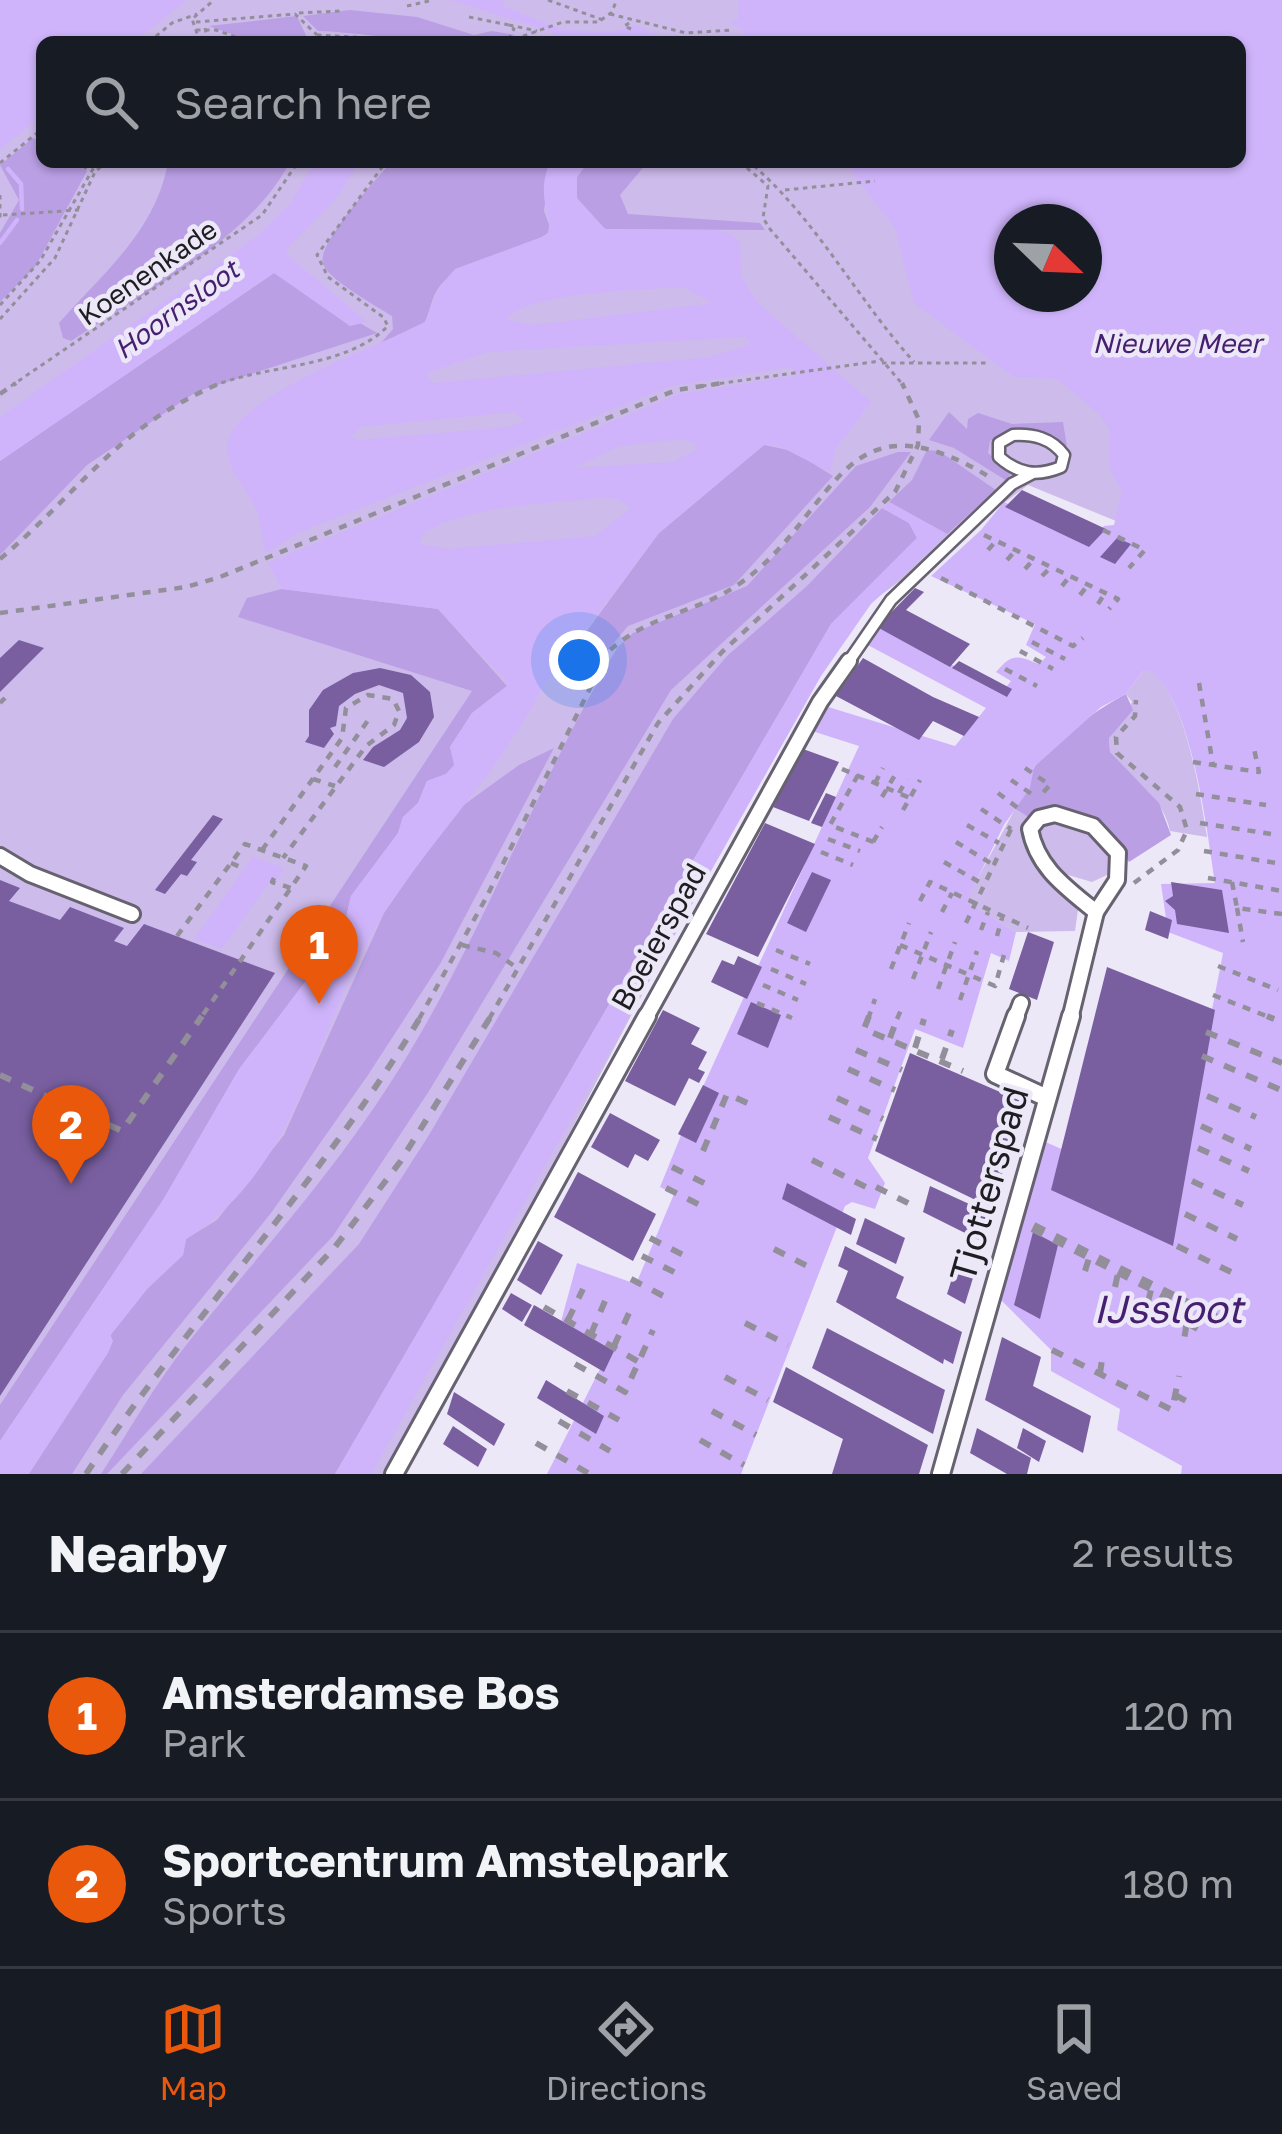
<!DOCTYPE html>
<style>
:root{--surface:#171b24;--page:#242831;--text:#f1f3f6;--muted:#9ea1a6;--line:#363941;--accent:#ea580c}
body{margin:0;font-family:"Golos Text",sans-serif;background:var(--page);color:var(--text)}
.compass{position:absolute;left:994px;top:204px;width:108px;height:108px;border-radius:50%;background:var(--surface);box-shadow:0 3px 9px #0004;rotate:113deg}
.you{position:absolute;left:579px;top:660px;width:42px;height:42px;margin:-30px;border:9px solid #fff;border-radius:50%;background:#1a73e8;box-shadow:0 0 0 18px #1a73e833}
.badge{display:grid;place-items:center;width:78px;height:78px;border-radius:50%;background:var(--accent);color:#fff;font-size:39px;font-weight:700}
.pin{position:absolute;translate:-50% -99px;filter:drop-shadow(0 3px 6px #0008)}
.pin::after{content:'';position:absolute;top:63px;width:42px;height:36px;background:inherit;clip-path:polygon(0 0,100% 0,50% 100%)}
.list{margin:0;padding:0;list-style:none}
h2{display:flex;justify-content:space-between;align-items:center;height:156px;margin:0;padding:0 48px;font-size:51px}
h2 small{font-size:39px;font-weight:400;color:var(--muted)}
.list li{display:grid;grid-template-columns:78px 1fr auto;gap:36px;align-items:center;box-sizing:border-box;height:168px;padding:0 48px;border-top:3px solid var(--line)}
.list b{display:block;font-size:45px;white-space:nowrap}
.list p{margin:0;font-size:39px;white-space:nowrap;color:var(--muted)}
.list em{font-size:39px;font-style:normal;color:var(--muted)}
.icon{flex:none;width:66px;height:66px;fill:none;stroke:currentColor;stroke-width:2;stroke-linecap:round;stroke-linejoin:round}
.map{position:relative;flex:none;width:1282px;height:1474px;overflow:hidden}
.search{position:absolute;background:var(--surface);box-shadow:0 3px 9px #0004;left:36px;right:36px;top:36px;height:132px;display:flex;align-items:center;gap:30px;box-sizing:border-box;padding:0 42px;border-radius:18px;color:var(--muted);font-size:45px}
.sheet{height:492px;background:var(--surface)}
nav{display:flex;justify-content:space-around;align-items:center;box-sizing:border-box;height:168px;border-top:3px solid var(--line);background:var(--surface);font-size:33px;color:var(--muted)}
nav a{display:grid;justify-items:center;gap:6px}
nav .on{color:var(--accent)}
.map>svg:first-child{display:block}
.green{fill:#cdbbeb}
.forest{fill:#ba9fe5}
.water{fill:#cfb4fb;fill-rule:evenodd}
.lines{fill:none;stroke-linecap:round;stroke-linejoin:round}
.stream{stroke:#cfb4fb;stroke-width:4.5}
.canal{fill:#cfb4fb;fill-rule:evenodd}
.building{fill:#795fa0}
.service-far2-casing{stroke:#67626f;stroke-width:15}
.service-far1-casing{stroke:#67626f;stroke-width:20}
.service-casing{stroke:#67626f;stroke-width:22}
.path-far2{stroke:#938f9a;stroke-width:3;stroke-dasharray:4.5 4.5;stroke-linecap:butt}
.path-far1{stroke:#938f9a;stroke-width:4.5;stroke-dasharray:8 8;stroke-linecap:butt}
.path{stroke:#938f9a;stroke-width:6;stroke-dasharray:12 12;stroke-linecap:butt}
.service-far2{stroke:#fff;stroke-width:10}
.service-far1{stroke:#fff;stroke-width:14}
.service{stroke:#fff;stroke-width:16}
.labels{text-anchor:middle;stroke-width:9;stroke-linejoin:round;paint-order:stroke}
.far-street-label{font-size:27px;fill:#1f1d22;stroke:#ede8f7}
.far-water-label{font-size:27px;font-style:italic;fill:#461f70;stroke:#ede8f7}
.street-label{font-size:30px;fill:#1f1d22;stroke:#ede8f7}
.near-street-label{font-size:36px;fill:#1f1d22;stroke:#ede8f7}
.near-water-label{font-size:39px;font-style:italic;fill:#461f70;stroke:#ede8f7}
</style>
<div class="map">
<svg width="1282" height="1474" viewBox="0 0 1282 1474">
<rect width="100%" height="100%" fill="#ede8f7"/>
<g class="green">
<polygon points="0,0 785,0 762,42 42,42 42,162 873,162 1169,456 1138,530 1028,485 865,607 786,720 391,1474 0,1474"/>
<path d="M 1151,670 C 1186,697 1200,794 1207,837 L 1170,831 C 1163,795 1130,780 1110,752 L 1109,738 L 1132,702 L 1126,694 L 1143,671 Z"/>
<polygon points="1015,809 1028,817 1022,837 1039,867 1078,910 1075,931 1016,932 965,902"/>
<path d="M 1056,821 C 1086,823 1114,842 1109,874 L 1092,882 L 1058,872 L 1038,841 L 1040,828 Z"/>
</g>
<g class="forest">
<path d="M 350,10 L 417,17 L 474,35 L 492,31 L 515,35 C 461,55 377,32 318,31 L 303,16 Z"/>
<polygon points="297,16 309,42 254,42 209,26"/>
<polygon points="33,138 42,142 42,162 69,162 87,171 35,267 0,302 0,233 19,200 0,165"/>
<path d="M 168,162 L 290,162 C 249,240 144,292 71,341 L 63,338 L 59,323 C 103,273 156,231 168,162 Z"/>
<path d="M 391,162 L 550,162 L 544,211 L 551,230 C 520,259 469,251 440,286 C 432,295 430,311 425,322 L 381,343 L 393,329 L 392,316 C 376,306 329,280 323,264 C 316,244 377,179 391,162 Z"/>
<polygon points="588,162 647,163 620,195 628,214 760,223 765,230 605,229 577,199 577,177"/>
<polygon points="274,273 377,333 196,392 87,465 0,555 0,461"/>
<path d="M 949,412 L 967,429 L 968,419 L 978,413 L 1012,424 L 1063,422 L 1067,447 C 1045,430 1013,423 990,441 L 988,453 L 1011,473 L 1007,481 L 954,448 L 929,440 Z"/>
<polygon points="764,445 793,451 833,476 734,585 628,626 607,651 581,639 659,533"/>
<polygon points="927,450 939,451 996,490 947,534 889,502 912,480"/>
<path d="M 898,452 L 911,452 L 870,507 L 671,690 L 429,1091 L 333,1236 L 107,1474 L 101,1474 C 129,1431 155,1384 187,1344 C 256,1258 329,1178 389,1085 C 479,947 533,790 617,648 L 633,633 L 747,586 L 856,466 Z"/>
<polygon points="882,508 909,523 917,538 831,624 335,1474 141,1474 359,1244 429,1135 673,719 727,656 807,586"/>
<polygon points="282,589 438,609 507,686 472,713 450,747 455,765 446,774 427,781 418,803 403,817 398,833 351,896 346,918 327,939 308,978 239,1070 163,1200 0,1441 0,1405 472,691 238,617 247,598"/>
<path d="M 1126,694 L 1133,710 L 1109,738 L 1110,752 L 1159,803 L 1171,835 L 1129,862 C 1110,824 1093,812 1050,805 L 1028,817 L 1015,809 C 1026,794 1028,777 1035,766 C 1051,741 1101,707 1126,694 Z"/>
<polygon points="554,748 440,964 368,1075 271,1213 123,1395 72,1474 7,1474 69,1374 101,1347 147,1289 183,1255 186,1239 217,1220 284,1135 384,913 454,812 519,765"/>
</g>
<g class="water">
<polygon points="0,0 187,0 133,42 42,42 42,115 0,149"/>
<path d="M 450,0 L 504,0 L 503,6 L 563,30 L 613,32 L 634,25 L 673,41 L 741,35 L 744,30 L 729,22 L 738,19 L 739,0 L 1282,0 L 1282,1474 L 1181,1474 L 1182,1466 L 1117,1430 L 1120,1409 L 1051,1371 L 1051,1350 L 1001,1300 L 1041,1140 L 1175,1199 L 1223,953 L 1168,932 L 1161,884 L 1215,883 C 1207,832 1192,701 1151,671 L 1143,671 L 1126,694 L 1101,707 L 1034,767 L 1030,788 L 1004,825 L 966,902 L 1016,932 L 1009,961 L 991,953 L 963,1048 L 915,1029 L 868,1158 L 885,1183 L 875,1209 L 852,1202 L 845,1206 L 741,1474 L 547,1474 L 602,1365 L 560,1325 L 577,1263 L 636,1284 L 674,1194 L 660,1187 L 684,1128 L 859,746 L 812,731 L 825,706 L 955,746 L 986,708 L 864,643 L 874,625 L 1003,691 L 1011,681 L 996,672 C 1012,653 1017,655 1039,664 L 1046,657 L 1026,645 L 1035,624 L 931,576 L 981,530 L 1004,502 L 1088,542 L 1104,526 L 1114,525 L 1122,492 L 1109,467 L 1110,430 L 1100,415 L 1058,379 L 1014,377 L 914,303 L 895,228 L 844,162 L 1240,162 L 1240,42 L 558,42 L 553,39 L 553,32 ZM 1012,222 L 1084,222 L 1084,294 L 1012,294 Z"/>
<polygon points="314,162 359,162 339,195 287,249 287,255 367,322 350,326 274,273 0,461 0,417 259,235 291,203"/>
<path d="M 550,162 L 588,162 L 577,177 L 577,198 L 605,229 L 714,230 L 733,235 L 740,243 L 741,276 L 756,301 L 871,402 L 835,450 L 830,472 L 777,445 L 764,445 L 659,533 L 571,649 C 563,669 548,675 540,692 C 500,769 436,835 387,908 C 315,1018 305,1165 186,1239 L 183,1255 L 147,1289 L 101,1347 L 69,1374 L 7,1474 L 0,1474 L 0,1441 L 163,1200 L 239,1069 L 308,978 L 327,939 L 346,918 L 351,896 L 398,833 L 403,817 L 418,803 L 427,781 L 446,774 L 454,765 L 450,747 L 472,713 L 507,686 L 504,678 L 438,609 L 282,589 L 268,563 L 679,394 L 800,375 L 790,367 L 671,386 L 298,533 L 266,553 C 261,538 261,521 255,507 C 247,487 228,472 227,449 C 224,398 385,345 425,322 L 440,286 L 455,269 L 547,235 C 555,215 534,200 550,162 ZM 684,287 L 712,290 L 716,303 L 533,325 L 506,320 C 526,291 646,290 684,287 ZM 745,337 L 751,344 L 709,357 L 433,383 L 425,374 L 487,352 ZM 515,412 L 524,421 L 510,427 L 358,440 L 351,437 L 360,427 ZM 684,439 L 695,443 L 697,449 L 674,462 L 572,468 L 620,446 ZM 600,498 L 618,499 L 631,508 L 596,536 L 447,549 L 419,544 L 424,532 C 479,503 540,505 600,498 Z"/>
<polygon points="889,502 947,534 871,604 821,676 371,1474 335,1474 831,624 917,538 909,523 882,508"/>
<polygon points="253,857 284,868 277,879 272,878 222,949 194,939"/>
</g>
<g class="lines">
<g class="stream">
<polyline points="8,169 21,184 22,209"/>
<polyline points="0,243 17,220"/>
</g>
<g class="canal">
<polygon points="613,244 639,251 750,313 736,316 629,257 608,252 608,246"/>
<polygon points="96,1324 108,1329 113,1341 108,1353 29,1474 0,1474 0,1452 84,1329"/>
</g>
</g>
<g class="building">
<polygon points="1022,490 1106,529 1089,547 1005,507"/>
<polygon points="1117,538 1131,544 1115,564 1100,557"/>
<polygon points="915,588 924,592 906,610 970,644 950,667 877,627"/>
<polygon points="19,640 44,648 0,692 0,658"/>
<polygon points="863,658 933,697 979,717 964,736 933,721 919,740 836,696"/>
<polygon points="959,661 1012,689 1007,697 952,668"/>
<polygon points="380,668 411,675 430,692 434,717 419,742 384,767 363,760 373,747 400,730 407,718 403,693 379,685 355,694 339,706 336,726 330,728 334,734 324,748 305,742 309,736 309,710 323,690 353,673"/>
<polygon points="803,749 839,762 809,821 773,807"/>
<polygon points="826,793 836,797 822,827 811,823"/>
<polygon points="213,815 223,819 191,860 197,862 187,876 181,874 165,894 155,890"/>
<polygon points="765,823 815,844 758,957 706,934"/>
<polygon points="812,872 831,880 806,932 787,923"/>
<polygon points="0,880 20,888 9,901 60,920 70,907 124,928 114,941 127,946 144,924 275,973 0,1396"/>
<polygon points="1171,882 1222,890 1229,933 1177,924 1175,910 1165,901 1173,896"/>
<polygon points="1150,911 1172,920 1168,939 1145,930"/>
<polygon points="1028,932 1054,942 1037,1000 1009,989"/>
<polygon points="738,956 762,967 747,999 711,982 722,960 734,965"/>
<polygon points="1107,967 1215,1010 1173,1246 1051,1190"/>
<polygon points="751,1002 781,1015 768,1048 737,1034"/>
<polygon points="663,1010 700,1028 691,1044 707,1052 698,1069 705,1072 699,1083 689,1078 675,1106 625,1081"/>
<polygon points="910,1053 1023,1102 992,1208 875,1151"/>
<polygon points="703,1085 719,1093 696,1143 678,1134"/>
<polygon points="610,1113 660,1140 648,1161 635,1154 628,1168 591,1147"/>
<polygon points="578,1172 656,1214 633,1261 554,1217"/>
<polygon points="787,1183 856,1219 851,1235 782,1199"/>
<polygon points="930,1186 991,1214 983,1242 923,1212"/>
<polygon points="865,1218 905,1238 896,1264 856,1244"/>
<polygon points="1033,1232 1058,1245 1040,1319 1014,1305"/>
<polygon points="538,1241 563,1255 541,1295 517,1280"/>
<polygon points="845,1246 904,1277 896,1298 962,1332 953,1364 944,1359 943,1364 836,1302 848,1271 838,1266"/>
<polygon points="955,1269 973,1278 965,1304 947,1294"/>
<polygon points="511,1293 532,1305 522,1322 502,1309"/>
<polygon points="534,1305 614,1351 604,1372 524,1325"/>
<polygon points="827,1328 945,1390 933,1434 812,1368"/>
<polygon points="1002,1337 1041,1357 1033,1386 1091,1416 1083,1453 985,1400"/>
<polygon points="786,1367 928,1445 919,1474 832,1474 843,1439 773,1402"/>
<polygon points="546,1380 604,1416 596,1434 537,1398"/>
<polygon points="454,1392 505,1424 494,1446 447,1414"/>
<polygon points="453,1426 487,1449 478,1467 443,1444"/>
<polygon points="977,1428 1031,1458 1027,1474 1007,1474 970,1453"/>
<polygon points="1023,1428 1046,1441 1039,1462 1017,1448"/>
</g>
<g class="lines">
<g class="service-far2-casing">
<g id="service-far2">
<path d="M 1013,435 C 1034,434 1051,438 1064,455 L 1061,467 C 1037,477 1018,474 999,457 L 999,443 Z"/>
<polyline points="847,664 891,600 1012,484 1031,474"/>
</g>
</g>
<g class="service-far1-casing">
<g id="service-far1">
<path d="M 1055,814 L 1093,826 L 1118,853 L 1117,880 L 1096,912 C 1067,888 1037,868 1030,829 L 1039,818 Z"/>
<polyline points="0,856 30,874 132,914"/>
<polyline points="645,1019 820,702 849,661"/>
<polyline points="1015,1019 1021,1003"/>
<polyline points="1070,1019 1096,912"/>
</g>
</g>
<g class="service-casing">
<g id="service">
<polyline points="1016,1016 995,1074 1045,1097"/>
<polyline points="394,1474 647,1016"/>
<polyline points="941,1474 1071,1016"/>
</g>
</g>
<g class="path-far2">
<polyline points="548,0 603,20"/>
<polyline points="407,6 429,1"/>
<polyline points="299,13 340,11"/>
<polyline points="610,14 686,33 732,30"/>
<polyline points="469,17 509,25 514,29 507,42"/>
<polyline points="196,22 295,14 317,35"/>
<polyline points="509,25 537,31"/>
<polyline points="205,28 208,42"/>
<polyline points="631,29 624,26 633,21"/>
<polyline points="196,30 216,30 250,42"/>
<polyline points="317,35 445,42"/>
<polyline points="149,42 172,23 197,14"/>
<polyline points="200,42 192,19 214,0"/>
<polyline points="506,42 563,22 598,22 611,13 617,0"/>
<polyline points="75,162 91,171"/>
<polyline points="740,162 768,186 763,218 770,229 904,386"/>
<polyline points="0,163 42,129"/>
<path d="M 754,166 C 817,221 858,300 914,362"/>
<polyline points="785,190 875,181"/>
<polyline points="0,195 0,219"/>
<polyline points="3,215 79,210"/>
<polyline points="0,305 40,261 97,162"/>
<polyline points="0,319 55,258 95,172 106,162"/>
<polyline points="882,363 989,363"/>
<polyline points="11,386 262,215 298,162"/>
<path d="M 213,386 C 267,364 345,369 388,326 L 383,317 L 328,277 L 317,255 L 386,162"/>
<polyline points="702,386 880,361"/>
</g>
<g class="path-far1">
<polyline points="0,394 16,383"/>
<polyline points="1103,530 1145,550 1129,568"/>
<polyline points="984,535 1118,599 1109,609"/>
<polyline points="988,550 996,541"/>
<path d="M 0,559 C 81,491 116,427 221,383"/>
<polyline points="1007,560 1016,550"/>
<polyline points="1025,569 1034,559"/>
<polyline points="1042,576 1051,567"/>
<polyline points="941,578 1073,646 1083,638"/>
<polyline points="1062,586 1070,576"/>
<polyline points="1080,595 1088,585"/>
<polyline points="1098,604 1105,593"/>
<polyline points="0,613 186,587 220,577 676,390 723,383"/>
<polyline points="1032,642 1065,659"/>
<polyline points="1020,651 1053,669"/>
<polyline points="1005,669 1037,686"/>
<polyline points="1199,683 1213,765"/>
<polyline points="0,703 5,698"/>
<polyline points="1193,762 1259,772 1253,744"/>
<polyline points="335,767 369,719"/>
<polyline points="1025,768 1050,785 1038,798"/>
<polyline points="842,769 910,798"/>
<polyline points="858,775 830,825 876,843"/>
<polyline points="313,779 335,786"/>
<polyline points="1011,780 1036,797"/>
<polyline points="875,783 883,768"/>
<polyline points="899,793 907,779"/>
<polyline points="998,793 1022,811"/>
<polyline points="1196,794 1266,805"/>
<polyline points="882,797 895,775"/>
<polyline points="981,809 1011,829"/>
<polyline points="903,810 920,780"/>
<polyline points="1200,823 1271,834"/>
<polyline points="967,825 999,843"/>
<polyline points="828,839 860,851"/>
<polyline points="873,842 882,827"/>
<polyline points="956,842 992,864"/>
<polyline points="262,850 342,738 346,708 368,695 393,699 399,711 394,725 366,746 283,858"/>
<polyline points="1204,851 1276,863"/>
<polyline points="821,852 853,865"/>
<polyline points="944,862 981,883"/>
<polyline points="231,863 245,869"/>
<polyline points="274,878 272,882 291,888"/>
<polyline points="1208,878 1282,891"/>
<polyline points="1232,882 1237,908 1282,914"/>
<polyline points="1134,883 1178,850 1187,830 1180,807 1117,753 1116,737 1135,716 1136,700"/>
<polyline points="920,901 930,882 1028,928"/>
<polyline points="1237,908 1243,942"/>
<polyline points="942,912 952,893"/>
<polyline points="966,923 1011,829"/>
<polyline points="981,930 988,912"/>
<polyline points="177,936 245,844 306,866 200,1019"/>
<polyline points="997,936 1002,918"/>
<polyline points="462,945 496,953 517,968"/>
<polyline points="900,945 995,986 1004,955"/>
<polyline points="776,950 810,964"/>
<polyline points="1218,966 1278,990"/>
<polyline points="771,969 806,984"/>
<polyline points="891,969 909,923"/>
<polyline points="913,979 931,932"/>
<polyline points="763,985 798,1000"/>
<polyline points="938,989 955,942"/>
<polyline points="1213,995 1274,1019"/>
<polyline points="960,1000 977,951"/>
<polyline points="757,1003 792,1018"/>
<path d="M 419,1019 L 486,898 L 608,652 C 650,613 696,614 739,584 C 838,516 838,384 993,479"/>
<polyline points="489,1019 658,723 722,652 895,492 918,445 919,420 902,383"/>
<polyline points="868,1019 875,999"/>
<polyline points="897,1019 901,1010"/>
</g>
<g class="path">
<polyline points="869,1016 864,1029 963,1071"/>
<polyline points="1267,1016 1274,1019"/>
<polyline points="1206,1032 1282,1063"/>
<polyline points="890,1038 898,1016"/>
<polyline points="915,1048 924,1019"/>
<polyline points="856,1050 902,1070"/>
<polyline points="1202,1056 1281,1090"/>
<polyline points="942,1059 952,1030"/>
<polyline points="848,1069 895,1090"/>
<polyline points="0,1075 122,1131 202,1016"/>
<polyline points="1207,1096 1256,1117"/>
<polyline points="837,1098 883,1119"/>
<polyline points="829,1117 877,1139"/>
<polyline points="1201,1126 1251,1149"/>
<polyline points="1198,1148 1249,1171"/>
<polyline points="703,1151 727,1094 752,1105"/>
<polyline points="812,1160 872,1190"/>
<polyline points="672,1167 710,1186"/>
<polyline points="1192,1181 1243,1205"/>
<polyline points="876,1187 910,1204"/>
<polyline points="666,1188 704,1207"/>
<polyline points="1185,1214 1237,1239"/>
<polyline points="1034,1225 1228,1322"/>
<polyline points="1032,1229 1189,1309 1184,1340"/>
<polyline points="650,1238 689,1258"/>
<polyline points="1177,1246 1231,1272"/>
<polyline points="774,1249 815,1270"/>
<polyline points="642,1256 682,1276"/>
<polyline points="1085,1271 1089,1258"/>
<polyline points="631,1279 671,1300"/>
<polyline points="1115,1287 1118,1273"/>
<polyline points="1148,1302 1151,1290"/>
<polyline points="544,1307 639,1362"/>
<polyline points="568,1320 583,1289"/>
<polyline points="745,1323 788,1345"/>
<polyline points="1187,1323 1207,1334"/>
<polyline points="591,1334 605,1301"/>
<polyline points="614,1346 629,1313"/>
<polyline points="1052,1350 1172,1410 1179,1376"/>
<polyline points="575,1364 625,1392 653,1330"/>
<polyline points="1100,1374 1102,1359"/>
<polyline points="725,1377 768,1400"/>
<polyline points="567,1391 619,1420"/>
<polyline points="1175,1395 1196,1406"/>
<polyline points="712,1411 756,1435"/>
<polyline points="559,1421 610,1451"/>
<polyline points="700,1440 744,1465"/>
<polyline points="536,1443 588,1473"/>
<path d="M 86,1474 C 191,1317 323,1179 421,1016"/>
<polyline points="122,1474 335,1247 400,1162 491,1016"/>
</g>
<use href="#service-far2" class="service-far2"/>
<use href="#service-far1" class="service-far1"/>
<use href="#service" class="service"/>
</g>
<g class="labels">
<g class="far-street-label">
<text transform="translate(148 273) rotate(-35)" y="9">Koenenkade</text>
</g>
<g class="far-water-label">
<text transform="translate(177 310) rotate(-36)" y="9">Hoornsloot</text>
<text x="1177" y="353">Nieuwe Meer</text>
</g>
<g class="street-label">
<text transform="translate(659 937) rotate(-61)" y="10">Boeierspad</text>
</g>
<g class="near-street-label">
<text transform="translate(989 1184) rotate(-74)" y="13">Tjotterspad</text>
</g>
<g class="near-water-label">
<text x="1168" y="1323">IJssloot</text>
</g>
</g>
</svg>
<svg class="compass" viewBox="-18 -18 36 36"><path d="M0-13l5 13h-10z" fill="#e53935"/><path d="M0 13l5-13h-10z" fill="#9ea1a6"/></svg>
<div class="you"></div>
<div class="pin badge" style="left:319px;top:1004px">1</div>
<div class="pin badge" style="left:71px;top:1184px">2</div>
<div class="search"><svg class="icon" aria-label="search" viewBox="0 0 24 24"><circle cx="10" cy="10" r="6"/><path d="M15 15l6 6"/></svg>Search here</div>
</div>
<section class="sheet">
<h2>Nearby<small>2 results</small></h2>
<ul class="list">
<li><span class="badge">1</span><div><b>Amsterdamse Bos</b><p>Park</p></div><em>120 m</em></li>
<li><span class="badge">2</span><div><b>Sportcentrum Amstelpark</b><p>Sports</p></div><em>180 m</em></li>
</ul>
</section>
<nav>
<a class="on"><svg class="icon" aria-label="map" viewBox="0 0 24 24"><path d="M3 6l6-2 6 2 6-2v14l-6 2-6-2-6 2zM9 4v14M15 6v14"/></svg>Map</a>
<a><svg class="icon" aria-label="directions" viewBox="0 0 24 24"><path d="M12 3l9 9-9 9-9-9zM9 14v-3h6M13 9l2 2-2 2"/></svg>Directions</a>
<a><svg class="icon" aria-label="saved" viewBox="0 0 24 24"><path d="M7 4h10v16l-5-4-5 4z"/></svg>Saved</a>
</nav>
